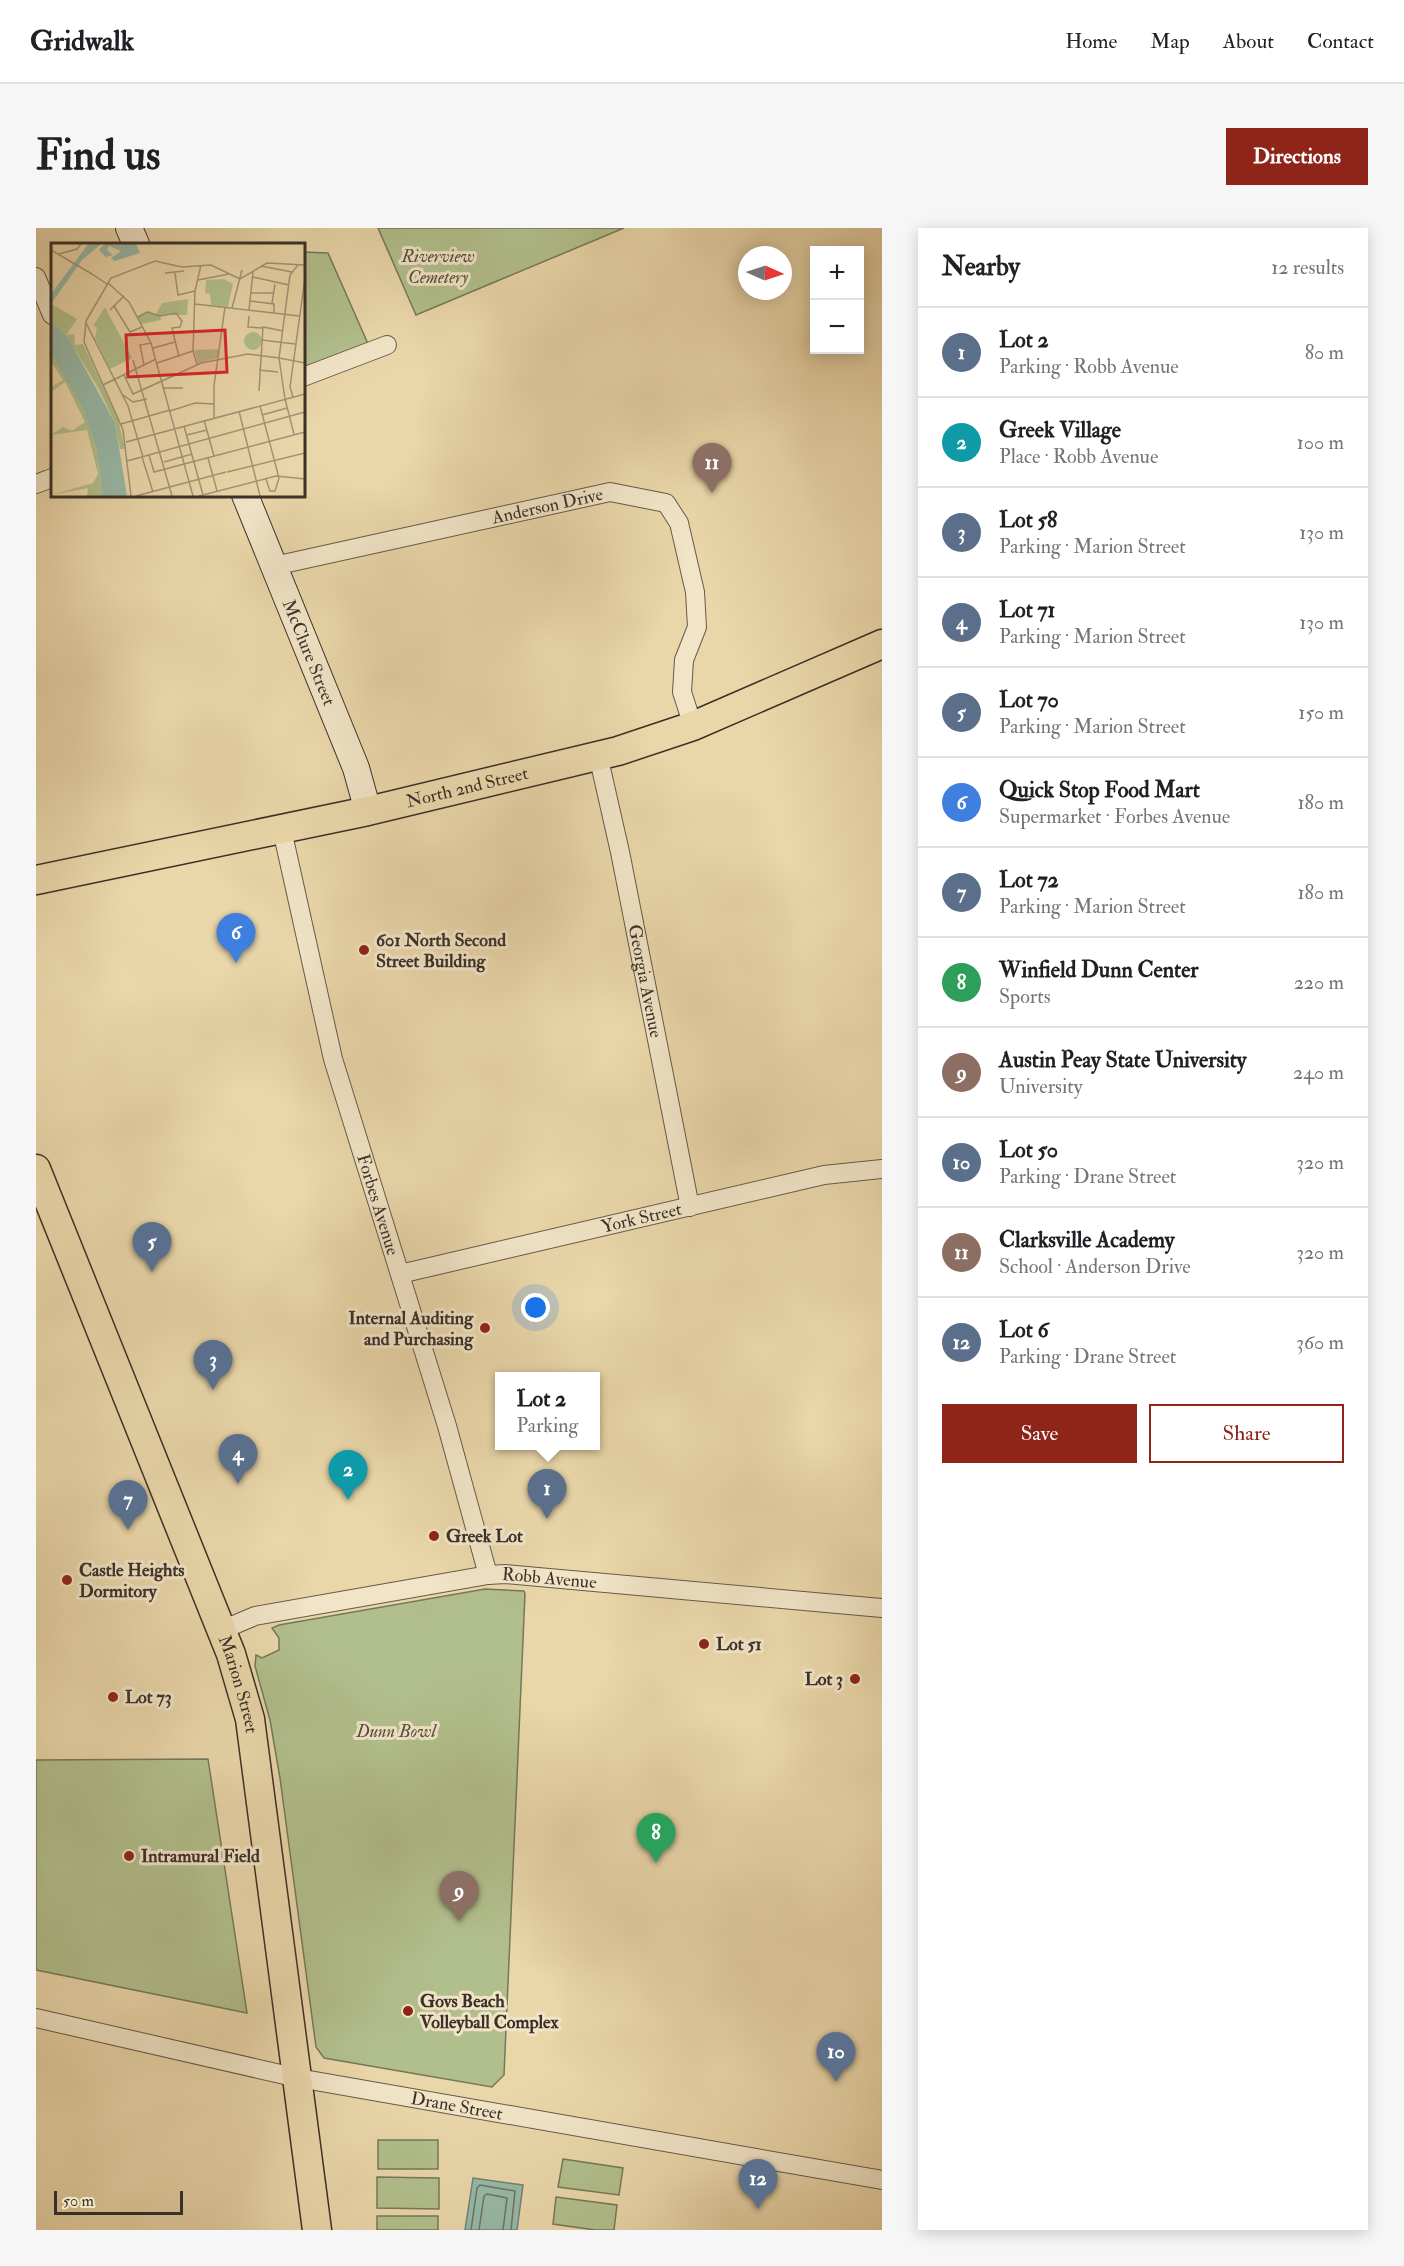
<!DOCTYPE html>
<meta charset="utf-8">
<style>
:root{--surface:#fff;--page:#f6f6f6;--text:#202124;--muted:#757577;--line:#e0e0e0;--accent:#8f2418}
body{margin:0;font-family:"IM FELL Double Pica",serif;background:var(--page);color:var(--text)}
.controls{position:absolute;right:18px;top:18px;display:grid;overflow:hidden;border-radius:0px;box-shadow:0 3px 15px #0003}
.controls button{width:54px;height:54px;display:grid;place-items:center;padding:0;border:0;border-bottom:2px solid var(--line);background:var(--surface);color:var(--text);font:30px sans-serif}
.compass{position:absolute;left:702px;top:18px;width:54px;height:54px;border-radius:50%;background:var(--surface);box-shadow:0 3px 15px #0003;rotate:93deg}
.scale{position:absolute;left:18px;bottom:15px;width:129px;box-sizing:border-box;padding-left:6px;border:3px solid #3b3029;border-top:0;font-size:16px;line-height:21px;white-space:nowrap;color:#3b3029;-webkit-text-stroke:4px #f1e4c7;paint-order:stroke}
.you{position:absolute;left:500px;top:1080px;width:21px;height:21px;margin:-15px;border:4px solid #fff;border-radius:50%;background:#1a73e8;box-shadow:0 0 0 9px #1a73e833}
.badge{display:grid;place-items:center;width:39px;height:39px;border-radius:50%;background:var(--accent);color:#fff;font-size:20px;font-weight:700}
.pin{position:absolute;translate:-50% -50px;filter:drop-shadow(0 2px 3px #0008)}
.pin::after{content:'';position:absolute;top:32px;width:21px;height:18px;background:inherit;clip-path:polygon(0 0,100% 0,50% 100%)}
.popup{position:absolute;left:459px;top:1144px;width:105px;height:78px;box-sizing:border-box;display:grid;place-content:center;border-radius:0px;background:var(--surface);filter:drop-shadow(0 2px 4px #0005);font-size:20px;white-space:nowrap;color:var(--muted)}
.popup b{font-size:22px;color:var(--text)}
.popup::after{content:'';position:absolute;left:50%;top:100%;margin-left:-12px;border:12px solid transparent;border-top-color:var(--surface)}
.list{margin:0;padding:0;list-style:none}
h2{display:flex;justify-content:space-between;align-items:center;height:78px;margin:0;padding:0 24px;font-size:26px}
h2 small{font-size:20px;font-weight:400;color:var(--muted)}
.list li{display:grid;grid-template-columns:39px 1fr auto;gap:18px;align-items:center;box-sizing:border-box;height:90px;padding:0 24px;border-top:2px solid var(--line)}
.list b{display:block;font-size:22px;white-space:nowrap}
.list p{margin:0;font-size:20px;white-space:nowrap;color:var(--muted)}
.list em{font-size:20px;font-style:normal;color:var(--muted)}
.actions{display:flex;gap:12px;padding:18px 24px}
.actions a{flex:1;padding:14px 0;border:2px solid var(--accent);border-radius:0px;text-align:center;font-size:21px;color:var(--accent)}
.actions .main{background:var(--accent);color:#fff}
.map{position:relative;flex:none;width:846px;height:2002px;overflow:hidden;border-radius:0px}
header{display:flex;align-items:center;gap:36px;box-sizing:border-box;height:84px;padding:0 30px;background:var(--surface);border-bottom:2px solid var(--line)}
header strong{font-size:28px}
nav{display:flex;gap:33px;margin-inline-start:auto;font-size:21px}
.intro{display:flex;align-items:center;justify-content:space-between;box-sizing:border-box;height:144px;padding:0 36px}
h1{margin:0;font-size:42px}
.button{padding:15px 27px;border-radius:0px;background:var(--accent);color:#fff;font-size:21px;font-weight:700}
main{display:flex;gap:36px;padding:0 36px}
aside{flex:1;background:var(--surface);border-radius:0px;box-shadow:0 3px 15px #0003}
.map>svg:first-child{display:block}
.green{fill:#b1bf8c;stroke:#76785a;stroke-width:1.5}
.water{fill:#97b9a7;stroke:#728275;stroke-width:1.5}
.lines{fill:none;stroke-linecap:round;stroke-linejoin:round}
.shore{stroke:#697468;stroke-width:1.5}
.street-casing{stroke:#665a49;stroke-width:20}
.secondary-casing{stroke:#3b3029;stroke-width:28}
.primary-casing{stroke:#3b3029;stroke-width:31}
.street{stroke:#f1e4c7;stroke-width:18}
.secondary{stroke:#f1e4c7;stroke-width:26}
.primary{stroke:#e9d6a9;stroke-width:28}
.poi-dot{fill:#8f2418;stroke:#f1e4c7;stroke-width:2}
.labels{text-anchor:middle;stroke-width:6;stroke-linejoin:round;paint-order:stroke}
.park-label{font-size:18px;font-style:italic;fill:#534d3d;stroke:#f1e4c7}
.street-label{font-size:18px;fill:#3b3029;stroke:#f1e4c7}
.poi-label{font-size:18px;font-weight:bold;fill:#3b3029;stroke:#f1e4c7;text-anchor:start}
.inset-road{fill:none;stroke:#a39476;stroke-width:1.5}
.view{fill:#d62828;fill-opacity:0.15;stroke:#d62828;stroke-width:3}
.inset-edge{fill:none;stroke:#3b3029;stroke-width:3}
</style>
<header>
<strong>Gridwalk</strong>
<nav><a>Home</a><a>Map</a><a>About</a><a>Contact</a></nav>
</header>
<div class="intro"><h1>Find us</h1><a class="button">Directions</a></div>
<main>
<div class="map">
<svg width="846" height="2002" viewBox="0 0 846 2002">
<rect width="100%" height="100%" fill="#e9d6a9"/>
<filter id="stains"><feTurbulence type="fractalNoise" baseFrequency=".00333" numOctaves="4"/><feColorMatrix values="0 0 0 0 .2 0 0 0 0 .09 0 0 0 0 .02 0 0 0 .5 -.17"/></filter>
<radialGradient id="worn" r=".72"><stop offset=".6" stop-color="#630" stop-opacity="0"/><stop offset="1" stop-color="#630" stop-opacity=".3"/></radialGradient>
<g class="green">
<polygon points="342,0 588,0 380,87"/>
<polygon points="267,24 292,25 333,118 267,142"/>
<polygon points="449,1361 488,1363 489,1366 468,1847 456,1859 288,1830 280,1819 244,1550 234,1492 219,1438 220,1427 226,1430 243,1422 243,1410 236,1400 243,1397"/>
<polygon points="172,1531 211,1785 0,1742 0,1532"/>
<rect x="342" y="1912" width="60" height="29"/>
<polygon points="527,1931 587,1940 583,1967 522,1959"/>
<polygon points="341,1949 403,1950 403,1981 341,1980"/>
<polygon points="520,1969 581,1977 578,2002 559,2002 517,1996"/>
<rect x="341" y="1988" width="61" height="14"/>
</g>
<polygon class="water" points="437,1950 487,1957 481,2002 429,2002"/>
<g class="lines">
<g class="shore">
<polyline points="435,2002 441,1960 444,1957 479,1963 475,2002"/>
<polyline points="443,2002 448,1968 451,1966 471,1970 467,2002"/>
</g>
<g class="street-casing">
<g id="street">
<polyline points="0,49 16,87"/>
<polyline points="267,149 351,117"/>
<polyline points="0,256 16,250"/>
<path id="s1" d="M 238,338 L 574,264 L 630,275 L 643,295 L 659,364 L 661,399 L 648,432 L 646,464 L 657,498"/>
<path id="s2" d="M 562,527 L 584,624 L 654,979"/>
<path id="s3" d="M 246,602 L 297,831 L 411,1198 L 452,1347"/>
<path id="s4" d="M 364,1046 L 788,947 L 846,941"/>
<path id="s5" d="M 186,1402 L 219,1388 L 452,1347 L 469,1346 L 846,1380"/>
<path id="s6" d="M 0,1790 L 262,1850 L 846,1952"/>
</g>
</g>
<g class="secondary-casing">
<g id="secondary">
<polyline points="93,0 100,16"/>
<path id="s7" d="M 209,267 L 320,540 L 332,583"/>
</g>
</g>
<g class="primary-casing">
<g id="primary">
<path id="s8" d="M 0,652 L 332,583 L 582,523 L 657,498 L 846,416"/>
<path id="s9" d="M 0,941 L 195,1426 L 214,1491 L 281,2002"/>
</g>
</g>
<use href="#street" class="street"/>
<use href="#secondary" class="secondary"/>
<use href="#primary" class="primary"/>
</g>
<g class="poi-dot">
<circle cx="328" cy="722" r="6"/>
<circle cx="449" cy="1100" r="6"/>
<circle cx="398" cy="1308" r="6"/>
<circle cx="31" cy="1352" r="6"/>
<circle cx="668" cy="1416" r="6"/>
<circle cx="819" cy="1451" r="6"/>
<circle cx="77" cy="1469" r="6"/>
<circle cx="93" cy="1628" r="6"/>
<circle cx="372" cy="1783" r="6"/>
</g>
<g class="labels">
<g class="park-label">
<text x="402" y="34">Riverview<tspan x="402" dy="21">Cemetery</tspan></text>
<text x="360" y="1509">Dunn Bowl</text>
</g>
<g class="street-label">
<text dy="6" stroke="none"><textPath href="#s1" startOffset="280">Anderson Drive</textPath></text>
<text dy="6" stroke="none"><textPath href="#s7" startOffset="170">McClure Street</textPath></text>
<text dy="6" stroke="none"><textPath href="#s8" startOffset="441">North 2nd Street</textPath></text>
<text dy="6" stroke="none"><textPath href="#s2" startOffset="231">Georgia Avenue</textPath></text>
<text dy="6" stroke="none"><textPath href="#s3" startOffset="387">Forbes Avenue</textPath></text>
<text dy="6" stroke="none"><textPath href="#s4" startOffset="248">York Street</textPath></text>
<text dy="6" stroke="none"><textPath href="#s5" startOffset="334">Robb Avenue</textPath></text>
<text dy="6" stroke="none"><textPath href="#s9" startOffset="554">Marion Street</textPath></text>
<text dy="6" stroke="none"><textPath href="#s6" startOffset="430">Drane Street</textPath></text>
</g>
<g class="poi-label">
<text x="340" y="718">601 North Second<tspan x="340" dy="21">Street Building</tspan></text>
<text x="437" y="1096" text-anchor="end">Internal Auditing<tspan x="437" dy="21">and Purchasing</tspan></text>
<text x="410" y="1314">Greek Lot</text>
<text x="43" y="1348">Castle Heights<tspan x="43" dy="21">Dormitory</tspan></text>
<text x="680" y="1422">Lot 51</text>
<text x="807" y="1457" text-anchor="end">Lot 3</text>
<text x="89" y="1475">Lot 73</text>
<text x="105" y="1634">Intramural Field</text>
<text x="384" y="1779">Govs Beach<tspan x="384" dy="21">Volleyball Complex</tspan></text>
</g>
</g>
<g transform="translate(15 15)">
<rect width="254" height="254" fill="#e9d6a9"/>
<path d="M 173,36 L 182,41 L 177,64 L 160,62 L 159,51 L 154,50 L 155,37 ZM 137,56 L 136,72 L 109,72 L 110,77 L 90,81 L 87,73 L 97,68 L 105,71 L 111,60 ZM 0,61 L 26,76 L 15,92 L 23,91 L 24,102 L 32,101 L 67,176 L 74,206 L 69,206 L 64,180 L 48,146 L 19,98 L 0,76 ZM 54,64 L 81,115 L 59,126 L 44,95 L 46,84 L 42,83 ZM193 98a9 9 0 1 1 18 0a9 9 0 1 1-18 0ZM 167,106 L 167,115 L 147,120 L 143,107 ZM 0,111 L 33,166 L 46,208 L 52,253 L 36,253 L 37,245 L 0,252 L 42,240 L 47,231 L 36,187 L 0,192 L 12,184 L 21,188 L 34,179 L 14,139 L 0,149 L 0,144 L 12,137 L 0,119 Z" fill="#b1bf8c"/>
<path d="M 38,0 L 51,0 L 31,17 L 0,61 L 0,51 ZM 54,0 L 85,1 L 89,10 L 64,18 L 60,15 L 70,8 L 58,3 L 56,7 L 62,12 L 55,14 L 48,7 ZM 0,76 L 19,98 L 64,180 L 76,253 L 52,253 L 46,208 L 33,167 L 0,111 Z" fill="#97b9a7"/>
<path class="inset-road" d="M 0,7 L 41,31M 8,11 L 26,6 L 31,0M 247,22 L 239,32 L 228,115 L 254,120M 210,23 L 241,29M 114,30 L 133,28M 124,30 L 127,52 L 144,48M 41,31 L 56,41M 202,34 L 238,42M 147,37 L 178,31M 57,40 L 78,59 L 100,100 L 142,253M 200,50 L 222,50M 199,58 L 223,61 L 223,70M 221,60 L 224,41M 144,61 L 248,73M 63,63 L 79,89 L 91,84M 181,65 L 191,27M 59,67 L 73,53M 198,67 L 202,29M 198,73 L 197,84 L 212,85M 87,74 L 96,69 L 109,73 L 125,70 L 131,78 L 129,84 L 121,85 L 128,114M 35,80 L 77,163 L 92,214M 211,97 L 244,101M 102,105 L 124,99M 82,117 L 121,253M 106,120 L 142,108M 146,121 L 142,108 L 144,48 L 150,22M 93,122 L 89,102 L 100,100M 208,127 L 227,129M 73,132 L 82,151 L 111,138M 111,138 L 150,120 L 197,111 L 228,115 L 234,156M 52,142 L 105,116M 113,145 L 132,145M 208,148 L 212,84 L 232,88M 72,152 L 82,159 L 96,156M 242,154 L 239,144 L 254,35M 234,156 L 243,191M 209,163 L 228,235 L 224,248 L 219,248 L 215,236M 119,168 L 144,160 L 163,161M 188,168 L 209,253M 211,172 L 236,165M 163,175 L 163,143 L 174,64M 153,177 L 163,213M 70,181 L 119,167M 133,183 L 152,252M 136,192 L 156,187M 75,199 L 254,151M 98,212 L 103,229 L 254,189M 91,214 L 102,249M 157,215 L 166,248M 76,218 L 254,169M 113,219 L 141,211M 176,229 L 254,210M 80,253 L 72,187 L 33,99 L 35,78 L 60,35 L 104,18 L 131,24 L 160,22 L 189,36 L 216,20 L 254,22M 85,253 L 175,229M 148,253 L 225,233 L 254,236"/>
<path class="view" d="M 174,87 L 176,129 L 77,134 L 75,92 Z"/>
<rect width="254" height="254" class="inset-edge"/>
</g>
<rect width="100%" height="100%" filter="url(#stains)"/>
<rect width="100%" height="100%" fill="url(#worn)"/>
</svg>
<div class="controls">
<button>+</button>
<button>−</button>
</div>
<svg class="compass" viewBox="-18 -18 36 36"><path d="M0-13l5 13h-10z" fill="#e53935"/><path d="M0 13l5-13h-10z" fill="#757577"/></svg>
<div class="scale">50 m</div>
<div class="you"></div>
<div class="pin badge" style="left:511px;top:1291px;background:#5c6f8a">1</div>
<div class="popup"><b>Lot 2</b>Parking</div>
<div class="pin badge" style="left:312px;top:1272px;background:#0f9aa8">2</div>
<div class="pin badge" style="left:177px;top:1162px;background:#5c6f8a">3</div>
<div class="pin badge" style="left:202px;top:1256px;background:#5c6f8a">4</div>
<div class="pin badge" style="left:116px;top:1044px;background:#5c6f8a">5</div>
<div class="pin badge" style="left:200px;top:735px;background:#3f7fe0">6</div>
<div class="pin badge" style="left:92px;top:1302px;background:#5c6f8a">7</div>
<div class="pin badge" style="left:620px;top:1635px;background:#2e9e5b">8</div>
<div class="pin badge" style="left:423px;top:1693px;background:#8d6e63">9</div>
<div class="pin badge" style="left:800px;top:1854px;background:#5c6f8a">10</div>
<div class="pin badge" style="left:676px;top:265px;background:#8d6e63">11</div>
<div class="pin badge" style="left:722px;top:1981px;background:#5c6f8a">12</div>
</div>
<aside>
<h2>Nearby<small>12 results</small></h2>
<ul class="list">
<li><span class="badge" style="background:#5c6f8a">1</span><div><b>Lot 2</b><p>Parking · Robb Avenue</p></div><em>80 m</em></li>
<li><span class="badge" style="background:#0f9aa8">2</span><div><b>Greek Village</b><p>Place · Robb Avenue</p></div><em>100 m</em></li>
<li><span class="badge" style="background:#5c6f8a">3</span><div><b>Lot 58</b><p>Parking · Marion Street</p></div><em>130 m</em></li>
<li><span class="badge" style="background:#5c6f8a">4</span><div><b>Lot 71</b><p>Parking · Marion Street</p></div><em>130 m</em></li>
<li><span class="badge" style="background:#5c6f8a">5</span><div><b>Lot 70</b><p>Parking · Marion Street</p></div><em>150 m</em></li>
<li><span class="badge" style="background:#3f7fe0">6</span><div><b>Quick Stop Food Mart</b><p>Supermarket · Forbes Avenue</p></div><em>180 m</em></li>
<li><span class="badge" style="background:#5c6f8a">7</span><div><b>Lot 72</b><p>Parking · Marion Street</p></div><em>180 m</em></li>
<li><span class="badge" style="background:#2e9e5b">8</span><div><b>Winfield Dunn Center</b><p>Sports</p></div><em>220 m</em></li>
<li><span class="badge" style="background:#8d6e63">9</span><div><b>Austin Peay State University</b><p>University</p></div><em>240 m</em></li>
<li><span class="badge" style="background:#5c6f8a">10</span><div><b>Lot 50</b><p>Parking · Drane Street</p></div><em>320 m</em></li>
<li><span class="badge" style="background:#8d6e63">11</span><div><b>Clarksville Academy</b><p>School · Anderson Drive</p></div><em>320 m</em></li>
<li><span class="badge" style="background:#5c6f8a">12</span><div><b>Lot 6</b><p>Parking · Drane Street</p></div><em>360 m</em></li>
</ul>
<div class="actions"><a class="main">Save</a><a>Share</a></div>
</aside>
</main>
